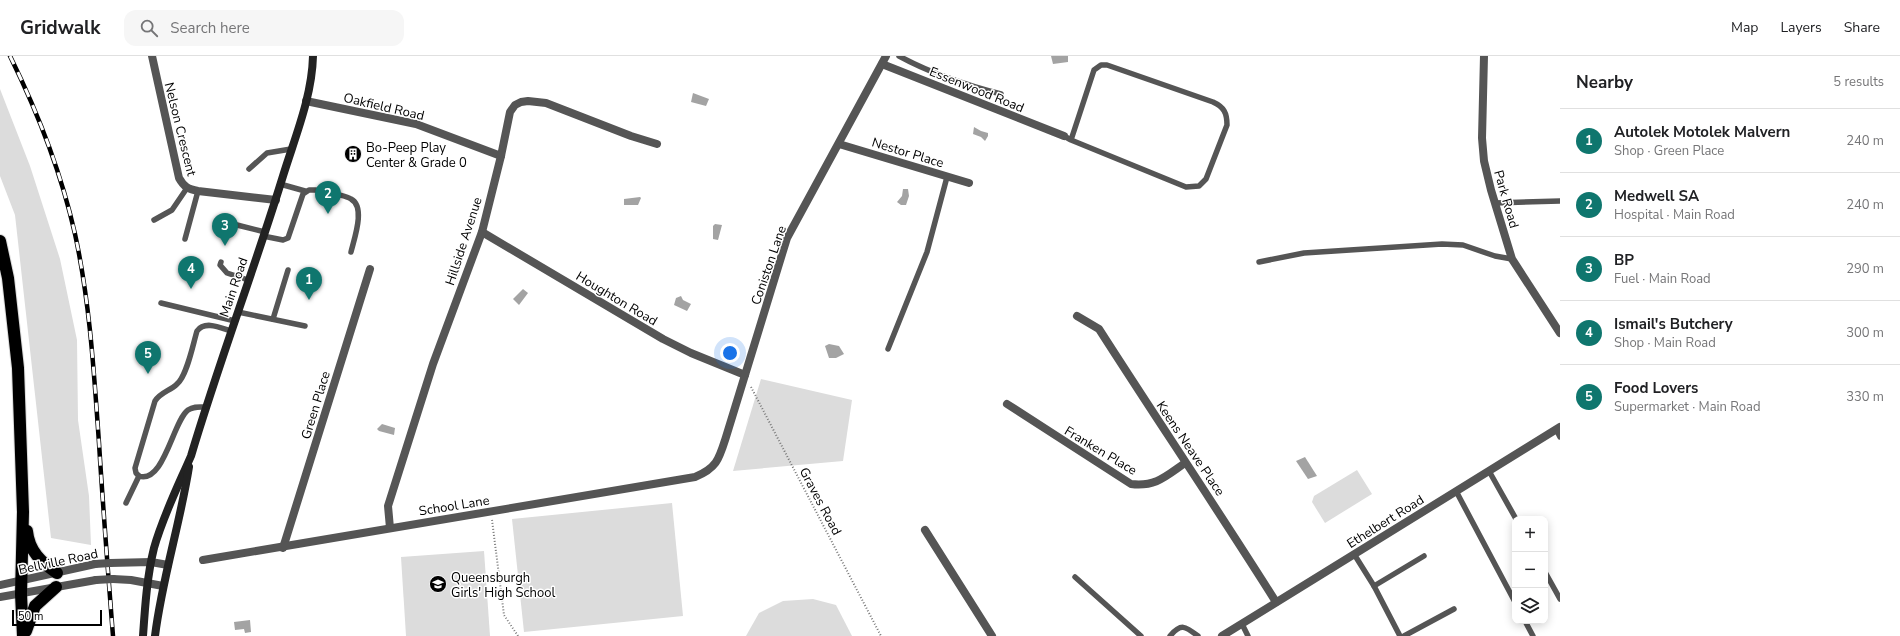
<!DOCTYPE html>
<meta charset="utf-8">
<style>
:root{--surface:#fff;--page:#f6f6f6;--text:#202124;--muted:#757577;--line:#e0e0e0;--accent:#0f766e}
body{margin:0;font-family:"Nunito Sans",sans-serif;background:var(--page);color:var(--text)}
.controls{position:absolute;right:12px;bottom:12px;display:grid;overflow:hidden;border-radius:8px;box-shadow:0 2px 10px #0003}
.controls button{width:36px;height:36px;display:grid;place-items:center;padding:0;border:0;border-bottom:1px solid var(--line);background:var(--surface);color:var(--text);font:20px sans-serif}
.scale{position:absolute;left:12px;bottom:10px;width:90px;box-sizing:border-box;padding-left:4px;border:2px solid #000;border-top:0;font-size:11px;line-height:14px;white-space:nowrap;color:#000;-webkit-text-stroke:3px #fff;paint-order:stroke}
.you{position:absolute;left:730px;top:297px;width:14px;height:14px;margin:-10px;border:3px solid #fff;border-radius:50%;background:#1a73e8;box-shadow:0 0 0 6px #1a73e833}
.badge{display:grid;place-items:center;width:26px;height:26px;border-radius:50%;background:var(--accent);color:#fff;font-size:13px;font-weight:700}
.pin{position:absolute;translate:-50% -33px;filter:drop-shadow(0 1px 2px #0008)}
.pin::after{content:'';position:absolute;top:21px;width:14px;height:12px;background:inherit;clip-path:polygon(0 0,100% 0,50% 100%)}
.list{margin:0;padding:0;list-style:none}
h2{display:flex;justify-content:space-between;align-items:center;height:52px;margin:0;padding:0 16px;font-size:17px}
h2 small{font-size:13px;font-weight:400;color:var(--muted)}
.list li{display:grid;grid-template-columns:26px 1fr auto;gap:12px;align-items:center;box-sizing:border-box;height:64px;padding:0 16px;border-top:1px solid var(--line)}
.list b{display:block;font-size:15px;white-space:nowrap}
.list p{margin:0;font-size:13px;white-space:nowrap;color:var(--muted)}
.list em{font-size:13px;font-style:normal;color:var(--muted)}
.icon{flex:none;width:22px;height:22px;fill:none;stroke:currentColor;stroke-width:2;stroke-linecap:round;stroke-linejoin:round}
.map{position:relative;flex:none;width:1560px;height:580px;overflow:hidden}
header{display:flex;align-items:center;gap:24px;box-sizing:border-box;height:56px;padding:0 20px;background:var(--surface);border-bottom:1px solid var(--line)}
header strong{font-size:19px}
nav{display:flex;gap:22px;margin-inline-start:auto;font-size:14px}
.search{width:280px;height:36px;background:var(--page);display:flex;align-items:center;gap:10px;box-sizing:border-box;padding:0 14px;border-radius:12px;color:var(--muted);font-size:15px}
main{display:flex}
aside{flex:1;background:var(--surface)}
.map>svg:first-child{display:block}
.green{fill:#dcdcdc}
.water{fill:#a3a3a3}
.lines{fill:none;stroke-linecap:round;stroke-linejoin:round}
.highway-casing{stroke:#dbdbdb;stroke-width:14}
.path{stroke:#777;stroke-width:2;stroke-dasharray:1 2;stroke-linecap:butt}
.lane{stroke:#555;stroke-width:5.5}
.street{stroke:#555;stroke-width:8}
.secondary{stroke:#222;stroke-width:8}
.highway{stroke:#000;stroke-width:12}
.rail-casing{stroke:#000;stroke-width:4.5}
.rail{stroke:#fff;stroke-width:3;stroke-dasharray:9;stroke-linecap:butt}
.street-bridge{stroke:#555;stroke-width:8}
.labels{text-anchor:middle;stroke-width:3;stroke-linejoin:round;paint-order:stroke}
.street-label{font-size:13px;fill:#000;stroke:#fff}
.poi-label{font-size:13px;fill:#000;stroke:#fff;text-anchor:start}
</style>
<header>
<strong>Gridwalk</strong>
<div class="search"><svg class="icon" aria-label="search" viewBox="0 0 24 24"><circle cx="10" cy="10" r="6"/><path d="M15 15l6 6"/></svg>Search here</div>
<nav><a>Map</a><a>Layers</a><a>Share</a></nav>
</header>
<main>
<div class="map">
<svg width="1560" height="580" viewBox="0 0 1560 580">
<rect width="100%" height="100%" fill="#fff"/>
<g class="green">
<polygon points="0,33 30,110 60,203 77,284 78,364 89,440 91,489 51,482 15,159 0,120"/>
<polygon points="761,323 852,344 843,405 733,415"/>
<polygon points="1357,414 1372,438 1325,467 1312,446 1314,440"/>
<polygon points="672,447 683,560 524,576 512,463"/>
<polygon points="484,495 490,580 406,580 401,501"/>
<polygon points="813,543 836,549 852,580 746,580 759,557 783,545"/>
</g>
<g class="water">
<polygon points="1051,0 1068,0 1068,6 1053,8"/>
<polygon points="693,37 709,43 706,50 691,46"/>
<polygon points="974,71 981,75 988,77 988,80 985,85 981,81 973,78"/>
<polygon points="903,133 908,133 909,140 906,149 901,149 897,146 902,140"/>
<polygon points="640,141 641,142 638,149 624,149 624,143"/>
<polygon points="715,168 722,169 718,184 713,183 713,170"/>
<polygon points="523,233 528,237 519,249 513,243"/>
<polygon points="681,240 683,244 691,248 687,255 674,249 676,242"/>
<polygon points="829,288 839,290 844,298 836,302 829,302 825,290"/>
<polygon points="382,368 395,372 394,379 379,375 377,373"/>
<polygon points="1305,401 1317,420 1308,423 1296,405"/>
<polygon points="250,564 251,576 245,577 244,573 235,574 234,566"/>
</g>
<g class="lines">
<g class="highway-casing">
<g id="highway">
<polyline points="0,185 8,222 18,312 23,456 21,538 23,580"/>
<path d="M 27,475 C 29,495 41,506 57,517"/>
<polyline points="26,575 35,550 56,531"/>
</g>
</g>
<g class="path">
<polyline points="751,331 881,580"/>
<polyline points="492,464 504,559 518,580"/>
</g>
<g class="lane">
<path d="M 899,0 C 930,17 966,29 1001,38"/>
<path d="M 1064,80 L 1071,84 L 1186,131 L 1199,130 L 1206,123 L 1227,69 C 1227,57 1224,51 1213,46 L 1107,9 L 1101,9 L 1094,14 L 1071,84"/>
<polyline points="249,113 267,97 291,93"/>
<polyline points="280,128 305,135"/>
<polyline points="1495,147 1560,145"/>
<polyline points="154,164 172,154 187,132"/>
<polyline points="231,174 232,171 237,169 265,176"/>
<path d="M 263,180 L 283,184 L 288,182 L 303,138 L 309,134 L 315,134 C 325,136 343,138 351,143 C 366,151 354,183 351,196"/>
<polyline points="185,183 198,135"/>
<polyline points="221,206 220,209 227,217 248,224"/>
<polyline points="1259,206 1304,197 1442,188 1463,189 1495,200 1512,203"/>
<polyline points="161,247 235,265"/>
<polyline points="238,256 305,270"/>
<polyline points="273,263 288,214"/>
<polyline points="888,293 927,196 947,121"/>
<path d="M 206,351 C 199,351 194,350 188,354 C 173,365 164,428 139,420 L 136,417 L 135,412 L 155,345 C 161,336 170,335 177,328 C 187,320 193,288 197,275 C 205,264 221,272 231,275"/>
<polyline points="1556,373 1560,381"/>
<polyline points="1489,415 1516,463"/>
<polyline points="1456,435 1515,546"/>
<polyline points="126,447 139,420"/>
<polyline points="1354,498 1374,530 1400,580"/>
<polyline points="1545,516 1560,543"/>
<polyline points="1075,521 1141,580"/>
<polyline points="1374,530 1424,500"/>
<polyline points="1525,565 1533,580"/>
<polyline points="1242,568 1248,580"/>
<path d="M 1170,580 C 1181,567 1185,570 1198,580"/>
<polyline points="1404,580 1454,553"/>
</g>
<g class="street">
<path d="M 152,0 L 179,122 C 184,131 188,133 198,135 L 276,144"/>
<polyline points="1484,0 1482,82 1484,105 1491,134 1512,203 1560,277"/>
<polyline points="882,8 1064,80"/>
<polyline points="306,45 416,68 501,100"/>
<polyline points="839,88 969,127"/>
<polyline points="482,176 663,283 691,297 745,319"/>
<path d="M 1077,260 L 1099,273 C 1158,365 1218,454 1276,546"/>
<path d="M 1007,348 L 1131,428 C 1156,431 1166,420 1185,407"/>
<polyline points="390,472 388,450 433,308 482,176 501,100 510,56 515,49 521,46 528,45 546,47 631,80 657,88"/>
<polyline points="925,474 992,580"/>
<polyline points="283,492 370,213"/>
<path d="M 203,504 L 695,421 C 717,412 719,403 726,381 L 787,182 L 886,0"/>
<polyline points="110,507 151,506 168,509"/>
<polyline points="113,523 131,524 163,530"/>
<polyline points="0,529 95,508"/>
<polyline points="0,541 96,524"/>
<polyline points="1222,580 1560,371"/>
</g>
<g class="secondary">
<path d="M 143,580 C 145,551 147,520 154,492 C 163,460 178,430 191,400 C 219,306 254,214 283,120 C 295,81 312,41 313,0"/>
<path d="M 155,580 C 162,523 180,468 189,411"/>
</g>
<use href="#highway" class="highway"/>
<g class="rail-casing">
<path id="rail" d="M 10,0 C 38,57 61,116 75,178 C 90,247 94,317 99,387 C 103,452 108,516 113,580"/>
</g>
<use href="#rail" class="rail"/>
<g class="street-bridge">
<polyline points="95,508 110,507"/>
<polyline points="96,524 113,523"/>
</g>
</g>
<defs>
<g id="building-disc" transform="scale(0.9)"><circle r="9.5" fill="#000" stroke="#fff"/><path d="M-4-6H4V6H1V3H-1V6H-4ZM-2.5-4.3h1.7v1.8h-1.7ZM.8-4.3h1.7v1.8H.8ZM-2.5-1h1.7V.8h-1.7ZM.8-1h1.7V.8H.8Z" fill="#fff"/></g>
<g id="school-disc" transform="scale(0.9)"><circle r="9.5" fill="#000" stroke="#fff"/><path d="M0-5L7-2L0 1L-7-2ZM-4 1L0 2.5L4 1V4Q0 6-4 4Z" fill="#fff"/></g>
</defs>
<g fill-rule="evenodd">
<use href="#building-disc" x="353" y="98"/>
<use href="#school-disc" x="438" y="528"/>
</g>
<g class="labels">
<g class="street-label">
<text transform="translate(977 33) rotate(22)" y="5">Essenwood Road</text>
<text transform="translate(384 50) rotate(13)" y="5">Oakfield Road</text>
<text transform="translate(181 73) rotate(76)" y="5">Nelson Crescent</text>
<text transform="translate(908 96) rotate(17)" y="5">Nestor Place</text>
<text transform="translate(1507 143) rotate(74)" y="5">Park Road</text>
<text transform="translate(463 185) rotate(-72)" y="5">Hillside Avenue</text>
<text transform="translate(768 209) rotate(-71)" y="5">Coniston Lane</text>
<text transform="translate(233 231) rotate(-71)" y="5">Main Road</text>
<text transform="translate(617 242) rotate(31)" y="5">Houghton Road</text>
<text transform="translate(315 349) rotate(-73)" y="5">Green Place</text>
<text transform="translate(1191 392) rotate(56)" y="5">Keens Neave Place</text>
<text transform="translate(1101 394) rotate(31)" y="5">Franken Place</text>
<text transform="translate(821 445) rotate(62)" y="5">Graves Road</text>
<text transform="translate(454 449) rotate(-9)" y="5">School Lane</text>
<text transform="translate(1385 465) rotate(-32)" y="5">Ethelbert Road</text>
<text transform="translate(58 505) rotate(-12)" y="5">Bellville Road</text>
</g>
<g class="poi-label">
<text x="366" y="96">Bo-Peep Play<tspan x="366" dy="15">Center &amp; Grade 0</tspan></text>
<text x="451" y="526">Queensburgh<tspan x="451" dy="15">Girls' High School</tspan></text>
</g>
</g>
</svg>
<div class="controls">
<button>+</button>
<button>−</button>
<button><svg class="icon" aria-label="layers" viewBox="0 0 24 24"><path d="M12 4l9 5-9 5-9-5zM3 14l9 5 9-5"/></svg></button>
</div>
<div class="scale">50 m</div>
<div class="you"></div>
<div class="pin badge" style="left:309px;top:244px">1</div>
<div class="pin badge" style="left:328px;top:158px">2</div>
<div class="pin badge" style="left:225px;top:190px">3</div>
<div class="pin badge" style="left:191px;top:233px">4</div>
<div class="pin badge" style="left:148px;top:318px">5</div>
</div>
<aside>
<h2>Nearby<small>5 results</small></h2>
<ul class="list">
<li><span class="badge">1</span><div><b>Autolek Motolek Malvern</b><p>Shop · Green Place</p></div><em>240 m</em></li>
<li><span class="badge">2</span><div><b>Medwell SA</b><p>Hospital · Main Road</p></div><em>240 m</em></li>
<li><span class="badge">3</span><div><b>BP</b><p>Fuel · Main Road</p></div><em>290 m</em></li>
<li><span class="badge">4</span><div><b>Ismail's Butchery</b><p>Shop · Main Road</p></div><em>300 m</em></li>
<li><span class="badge">5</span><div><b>Food Lovers</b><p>Supermarket · Main Road</p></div><em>330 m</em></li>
</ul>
</aside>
</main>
